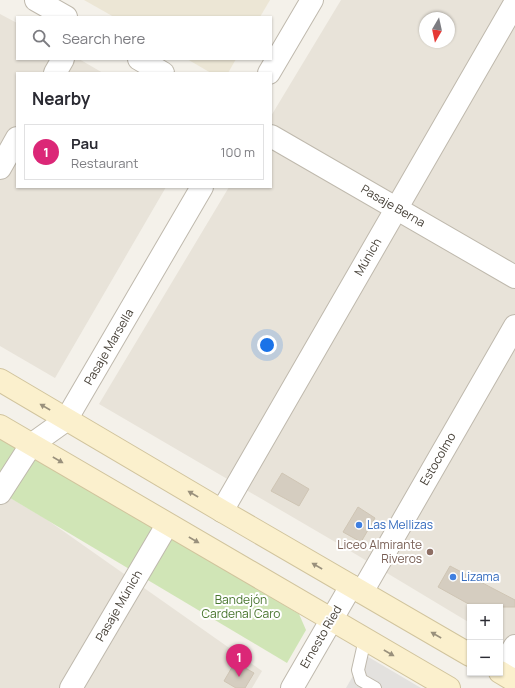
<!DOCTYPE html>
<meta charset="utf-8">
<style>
:root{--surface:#fff;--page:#f7f7f7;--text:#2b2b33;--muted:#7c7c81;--line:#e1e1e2;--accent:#db2777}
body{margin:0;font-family:Manrope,sans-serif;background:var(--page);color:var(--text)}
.controls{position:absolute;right:12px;bottom:12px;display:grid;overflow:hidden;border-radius:0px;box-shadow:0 1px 3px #0004}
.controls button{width:36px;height:36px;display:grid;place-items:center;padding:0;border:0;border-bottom:1px solid var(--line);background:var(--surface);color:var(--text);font:20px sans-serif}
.compass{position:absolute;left:419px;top:12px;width:36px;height:36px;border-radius:50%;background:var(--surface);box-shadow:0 1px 3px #0004;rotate:189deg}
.you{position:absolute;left:267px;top:345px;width:14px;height:14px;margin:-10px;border:3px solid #fff;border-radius:50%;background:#1a73e8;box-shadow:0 0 0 6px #1a73e833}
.badge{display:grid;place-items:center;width:26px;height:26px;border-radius:50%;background:var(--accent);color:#fff;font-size:13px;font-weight:700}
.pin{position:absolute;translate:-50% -33px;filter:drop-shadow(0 1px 2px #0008)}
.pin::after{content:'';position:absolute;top:21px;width:14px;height:12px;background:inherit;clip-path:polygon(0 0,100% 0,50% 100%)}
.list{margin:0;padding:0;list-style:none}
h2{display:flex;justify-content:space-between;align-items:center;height:52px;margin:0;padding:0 16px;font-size:17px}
h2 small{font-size:13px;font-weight:400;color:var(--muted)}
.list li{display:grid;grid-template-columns:26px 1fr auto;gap:12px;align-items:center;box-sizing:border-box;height:56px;margin:0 8px 8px;padding:0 8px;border:1px solid var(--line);border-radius:0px}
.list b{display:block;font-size:15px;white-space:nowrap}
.list p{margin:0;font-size:13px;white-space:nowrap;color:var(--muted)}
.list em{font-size:13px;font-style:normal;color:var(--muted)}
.icon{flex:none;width:22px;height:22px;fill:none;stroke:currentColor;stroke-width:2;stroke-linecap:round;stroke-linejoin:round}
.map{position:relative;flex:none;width:515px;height:688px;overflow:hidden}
.search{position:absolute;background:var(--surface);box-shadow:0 1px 3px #0004;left:16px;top:16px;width:256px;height:44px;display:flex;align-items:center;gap:10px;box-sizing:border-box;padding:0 14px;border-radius:0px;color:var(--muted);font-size:15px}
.panel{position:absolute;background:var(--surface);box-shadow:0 1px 3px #0004;left:16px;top:72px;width:256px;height:116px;border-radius:0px}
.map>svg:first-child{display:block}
.residential{fill:#e8e3d9;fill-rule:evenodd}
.education{fill:#ece6d5}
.green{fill:#d0e5b6}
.parking{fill:#e3e1de}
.building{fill:#d5cdc0;stroke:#cfc5b4}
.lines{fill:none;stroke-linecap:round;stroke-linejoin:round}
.service-casing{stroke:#bfb9ad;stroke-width:14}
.minor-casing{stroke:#bfb9ad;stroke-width:24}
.secondary-casing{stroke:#d1c49d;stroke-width:24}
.service{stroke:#fff;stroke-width:12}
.minor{stroke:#fff;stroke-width:22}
.secondary{stroke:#fbf0cd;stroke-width:22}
.oneway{fill:#99907c}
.shop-dot{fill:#3f7fe0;stroke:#fff;stroke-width:1.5}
.education-dot{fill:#8d6e63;stroke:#fff;stroke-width:1.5}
.labels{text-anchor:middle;stroke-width:4;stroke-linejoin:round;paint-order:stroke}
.street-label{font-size:12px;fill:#484239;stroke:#fff}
.shop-label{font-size:12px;fill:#366cbe;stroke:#fff;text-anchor:start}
.education-label{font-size:12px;fill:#785e54;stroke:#fff;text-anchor:end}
.park-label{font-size:12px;fill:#49762f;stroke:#fff}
</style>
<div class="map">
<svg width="515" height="688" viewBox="0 0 515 688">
<rect width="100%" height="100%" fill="#f4f1ea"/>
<g class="residential">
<path d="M 341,0 L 515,0 L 515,649 L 500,640 L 500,607 L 470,607 L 470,623 L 337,543 L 99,404 L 229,187 L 271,187 L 271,116 ZM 425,18 L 449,18 L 449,42 L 425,42 Z"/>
<polygon points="0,14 17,23 17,59 79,59 103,73 17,73 17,187 166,187 55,378 0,346"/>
<polygon points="0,492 46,519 262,671 252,688 0,688"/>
</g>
<g class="education">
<polygon points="84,0 270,0 260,17 114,17"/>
<polygon points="187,59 236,59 228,73 211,73"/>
</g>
<polygon class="green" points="0,438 199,554 299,614 306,630 287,663 0,492"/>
<polygon class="parking" points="365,655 421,688 346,688"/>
<g class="building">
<polygon points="282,473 309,489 299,506 271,491"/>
<polygon points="358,507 375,518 361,542 343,532"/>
<polygon points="450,566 515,600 515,607 474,607 438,587"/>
<polygon points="235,662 254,673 245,688 236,688 224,681"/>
</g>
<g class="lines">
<g class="service-casing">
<polyline id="service" points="365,639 358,670 361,680 375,688"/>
</g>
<g class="minor-casing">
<g id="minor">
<polyline points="36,0 66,17"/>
<polyline points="139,59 163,73"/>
<polyline points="55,73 63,59"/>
<polyline points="269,73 312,0"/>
<polyline points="271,136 515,277"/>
<polyline points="0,168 17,138"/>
<polyline points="0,493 31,445 66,420 202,187"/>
<polyline points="222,511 515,3"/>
<polyline points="362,592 515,326"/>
<polyline points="500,671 515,646"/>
<polyline points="71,688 167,525"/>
<polyline points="292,688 351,586"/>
</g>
</g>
<g class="secondary-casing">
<g id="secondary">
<polyline points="0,380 222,511 470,655"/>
<polyline points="0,426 449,688"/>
<polyline points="500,672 515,681"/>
</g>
</g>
<use href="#service" class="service"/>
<use href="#minor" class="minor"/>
<use href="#secondary" class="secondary"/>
</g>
<defs><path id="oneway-solid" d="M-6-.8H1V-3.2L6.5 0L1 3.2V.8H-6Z"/></defs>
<g class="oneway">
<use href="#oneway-solid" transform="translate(45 407) rotate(-150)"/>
<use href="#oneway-solid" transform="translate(58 460) rotate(30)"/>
<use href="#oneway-solid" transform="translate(193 494) rotate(-150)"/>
<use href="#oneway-solid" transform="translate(194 540) rotate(30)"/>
<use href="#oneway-solid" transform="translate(317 566) rotate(-150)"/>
<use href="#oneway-solid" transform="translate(436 635) rotate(-150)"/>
<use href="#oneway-solid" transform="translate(389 653) rotate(30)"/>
</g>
<g class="shop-dot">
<circle cx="359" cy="525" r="4"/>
<circle cx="453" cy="577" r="4"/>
</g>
<circle class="education-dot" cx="430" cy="552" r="4"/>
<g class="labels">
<g class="street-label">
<text transform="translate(393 206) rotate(30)" y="4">Pasaje Berna</text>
<text transform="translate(368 257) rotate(-60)" y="4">Múnich</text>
<text transform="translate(109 347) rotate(-60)" y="4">Pasaje Marsella</text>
<text transform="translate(438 459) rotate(-60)" y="4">Estocolmo</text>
<text transform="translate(119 606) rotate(-60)" y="4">Pasaje Múnich</text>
<text transform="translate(321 637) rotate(-60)" y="4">Ernesto Ried</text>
</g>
<g class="shop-label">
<text x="367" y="529">Las Mellizas</text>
<text x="461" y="581">Lizama</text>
</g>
<g class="education-label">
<text x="422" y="549">Liceo Almirante<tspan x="422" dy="14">Riveros</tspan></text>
</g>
<g class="park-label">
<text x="241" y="604">Bandejón<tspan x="241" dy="14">Cardenal Caro</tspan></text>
</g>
</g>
</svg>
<div class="controls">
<button>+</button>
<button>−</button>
</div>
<svg class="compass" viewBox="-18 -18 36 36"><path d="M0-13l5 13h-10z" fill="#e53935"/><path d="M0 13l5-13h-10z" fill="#7c7c81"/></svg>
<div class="you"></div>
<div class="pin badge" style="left:239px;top:677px">1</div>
<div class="search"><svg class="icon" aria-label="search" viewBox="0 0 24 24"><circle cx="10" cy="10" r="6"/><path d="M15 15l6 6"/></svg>Search here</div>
<section class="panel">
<h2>Nearby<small></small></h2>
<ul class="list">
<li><span class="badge">1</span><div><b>Pau</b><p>Restaurant</p></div><em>100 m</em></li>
</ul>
</section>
</div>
